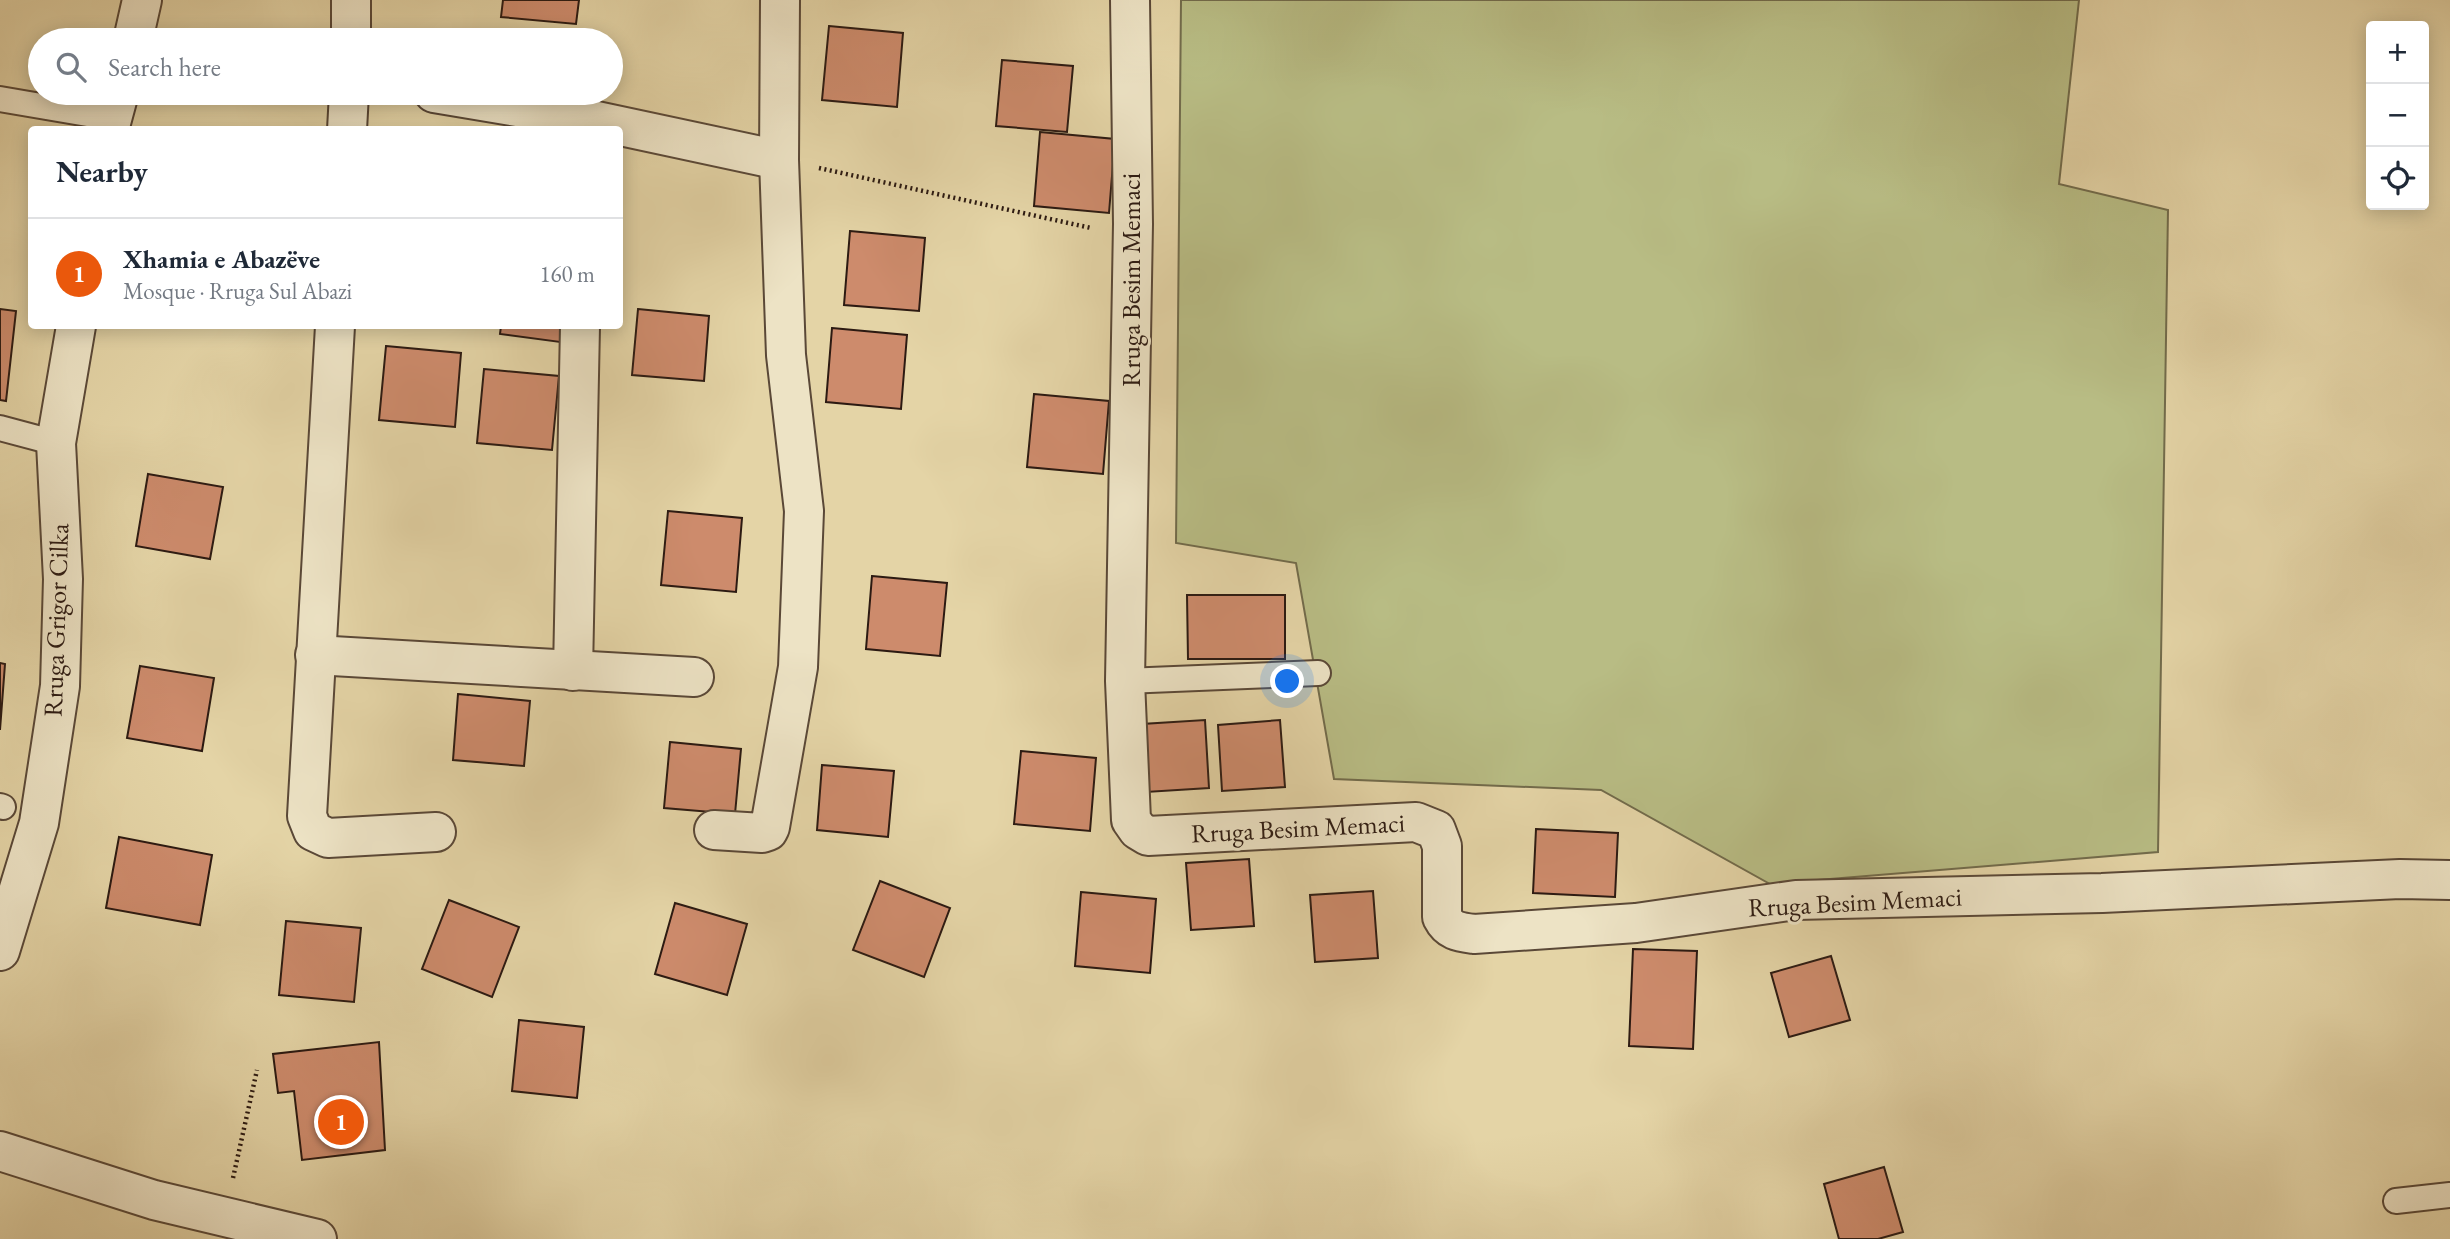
<!DOCTYPE html>
<meta charset="utf-8">
<style>
:root{--surface:#fff;--page:#f2f2f3;--text:#1f2937;--muted:#747a83;--line:#e0e1e3;--accent:#ea580c}
body{margin:0;font-family:"EB Garamond",serif;background:var(--page);color:var(--text)}
.controls{position:absolute;right:21px;top:21px;display:grid;overflow:hidden;border-radius:7px;box-shadow:0 4px 18px #0003}
.controls button{width:63px;height:63px;display:grid;place-items:center;padding:0;border:0;border-bottom:2px solid var(--line);background:var(--surface);color:var(--text);font:35px sans-serif}
.you{position:absolute;left:1288px;top:682px;width:24px;height:24px;margin:-18px;border:5px solid #fff;border-radius:50%;background:#1a73e8;box-shadow:0 0 0 10px #1a73e833}
.badge{display:grid;place-items:center;width:46px;height:46px;border-radius:50%;background:var(--accent);color:#fff;font-size:23px;font-weight:700}
.pin{position:absolute;translate:-50% -50%;border:4px solid #fff;box-shadow:0 2px 7px #0006}
.list{margin:0;padding:0;list-style:none}
h2{display:flex;justify-content:space-between;align-items:center;height:91px;margin:0;padding:0 28px;font-size:30px}
h2 small{font-size:23px;font-weight:400;color:var(--muted)}
.list li{display:grid;grid-template-columns:46px 1fr auto;gap:21px;align-items:center;box-sizing:border-box;height:112px;padding:0 28px;border-top:2px solid var(--line)}
.list b{display:block;font-size:26px;white-space:nowrap}
.list p{margin:0;font-size:23px;white-space:nowrap;color:var(--muted)}
.list em{font-size:23px;font-style:normal;color:var(--muted)}
.icon{flex:none;width:38px;height:38px;fill:none;stroke:currentColor;stroke-width:2;stroke-linecap:round;stroke-linejoin:round}
.map{position:relative;flex:none;width:2450px;height:1239px;overflow:hidden}
.search{position:absolute;background:var(--surface);box-shadow:0 4px 18px #0003;left:28px;top:28px;width:595px;height:77px;display:flex;align-items:center;gap:18px;box-sizing:border-box;padding:0 24px;border-radius:38px;color:var(--muted);font-size:26px}
.panel{position:absolute;background:var(--surface);box-shadow:0 4px 18px #0003;left:28px;top:126px;width:595px;height:203px;border-radius:7px}
.map>svg:first-child{display:block}
.green{fill:#b8bc84;stroke:#726b4b;stroke-width:2}
.building{fill:#cd8b6c;stroke:#2c1a12;stroke-width:2}
.lines{fill:none;stroke-linecap:round;stroke-linejoin:round}
.lane-casing{stroke:#5a4837;stroke-width:28}
.street-casing{stroke:#5a4837;stroke-width:42}
.path{stroke:#2c1a12;stroke-width:4.5;stroke-dasharray:2 3.5;stroke-linecap:butt}
.lane{stroke:#ede3c5;stroke-width:24}
.street{stroke:#ede3c5;stroke-width:38}
.labels{text-anchor:middle;stroke-width:6;stroke-linejoin:round;paint-order:stroke}
.street-label{font-size:26px;fill:#2c1a12;stroke:#ede3c5}
</style>
<div class="map">
<svg width="2450" height="1239" viewBox="0 0 2450 1239">
<rect width="100%" height="100%" fill="#e4d4a6"/>
<filter id="stains"><feTurbulence type="fractalNoise" baseFrequency=".00286" numOctaves="4"/><feColorMatrix values="0 0 0 0 .2 0 0 0 0 .09 0 0 0 0 .02 0 0 0 .5 -.17"/></filter>
<radialGradient id="worn" r=".72"><stop offset=".6" stop-color="#630" stop-opacity="0"/><stop offset="1" stop-color="#630" stop-opacity=".3"/></radialGradient>
<polygon class="green" points="1181,0 2079,0 2059,184 2168,210 2158,852 1770,884 1601,790 1334,779 1296,563 1176,543"/>
<g class="building">
<polygon points="503,0 579,0 576,24 501,17"/>
<polygon points="829,26 903,33 897,107 822,100"/>
<polygon points="1002,60 1073,66 1067,132 996,126"/>
<polygon points="1040,132 1115,139 1109,213 1034,206"/>
<polygon points="850,231 925,238 919,311 844,305"/>
<polygon points="0,309 16,311 6,401 0,400"/>
<polygon points="638,309 709,316 704,381 632,375"/>
<polygon points="501,326 562,326 560,342 500,334"/>
<polygon points="832,328 907,335 901,409 826,402"/>
<polygon points="386,346 461,353 455,427 379,420"/>
<polygon points="484,369 559,376 552,450 477,443"/>
<polygon points="1034,394 1109,401 1103,474 1027,467"/>
<polygon points="148,474 223,487 210,559 136,546"/>
<polygon points="668,511 742,518 736,592 661,585"/>
<polygon points="872,576 947,583 940,656 866,649"/>
<polygon points="1187,595 1285,595 1285,659 1188,659"/>
<polygon points="0,663 5,664 0,730"/>
<polygon points="140,666 214,678 202,751 127,738"/>
<polygon points="458,694 530,701 524,766 453,760"/>
<polygon points="1205,720 1209,788 1146,792 1142,724"/>
<polygon points="1280,720 1285,787 1222,791 1218,725"/>
<polygon points="670,742 741,749 735,814 664,808"/>
<polygon points="1021,751 1096,758 1090,831 1014,824"/>
<polygon points="822,765 894,771 888,837 817,830"/>
<polygon points="1536,829 1618,833 1615,897 1533,893"/>
<polygon points="119,837 212,855 200,925 106,908"/>
<polygon points="1249,859 1254,926 1191,930 1186,863"/>
<polygon points="880,881 950,908 924,977 853,950"/>
<polygon points="1373,891 1378,958 1315,962 1310,895"/>
<polygon points="1081,892 1156,899 1150,973 1075,966"/>
<polygon points="449,900 519,927 492,997 422,969"/>
<polygon points="675,903 747,924 727,995 655,974"/>
<polygon points="286,921 361,928 354,1002 279,995"/>
<polygon points="1633,949 1697,951 1693,1049 1629,1046"/>
<polygon points="1831,956 1850,1020 1789,1037 1771,973"/>
<polygon points="519,1020 584,1027 577,1098 512,1091"/>
<polygon points="379,1042 385,1150 302,1160 294,1091 278,1093 273,1054"/>
<polygon points="1884,1167 1903,1232 1878,1239 1839,1239 1824,1184"/>
</g>
<g class="lines">
<g class="lane-casing">
<g id="lane">
<polyline points="0,99 111,118"/>
<polyline points="0,428 56,443"/>
<polyline points="1125,681 1318,673"/>
<polyline points="0,806 3,807"/>
<polyline points="2396,1201 2450,1195"/>
</g>
</g>
<g class="street-casing">
<g id="street">
<path d="M 1130,0 L 1133,224 L 1125,681 L 1131,820 L 1138,830 L 1148,836 L 1416,822 L 1436,830 L 1442,846 L 1442,917 C 1449,931 1459,932 1474,934 L 1636,923 L 1796,900 L 2102,893 L 2400,879 L 2450,880"/>
<polyline points="133,40 142,0"/>
<polyline points="351,40 351,0"/>
<polyline points="434,93 583,118 779,160"/>
<polyline points="109,130 119,93"/>
<polyline points="347,130 349,93"/>
<polyline points="335,326 307,816 313,831 328,838 436,832"/>
<polyline points="315,655 694,677"/>
<polyline points="573,671 580,326"/>
<polyline points="714,830 762,833 768,831 770,827 798,667 804,511 786,355 779,160 780,0"/>
<polyline points="0,951 39,823 60,686 63,579 56,443 76,326"/>
<polyline points="0,1151 154,1200 317,1239"/>
</g>
</g>
<g class="path">
<polyline points="175,36 195,40"/>
<polyline points="819,168 1091,228"/>
<polyline points="233,1178 257,1070"/>
</g>
<use href="#lane" class="lane"/>
<use href="#street" class="street"/>
</g>
<g class="labels">
<g class="street-label">
<text transform="translate(1131 280) rotate(-90)" y="9">Rruga Besim Memaci</text>
<text transform="translate(56 620) rotate(-88)" y="9">Rruga Grigor Cilka</text>
<text transform="translate(1298 828) rotate(-3)" y="9">Rruga Besim Memaci</text>
<text transform="translate(1855 902) rotate(-3)" y="9">Rruga Besim Memaci</text>
</g>
</g>
<rect width="100%" height="100%" filter="url(#stains)"/>
<rect width="100%" height="100%" fill="url(#worn)"/>
</svg>
<div class="controls">
<button>+</button>
<button>−</button>
<button><svg class="icon" aria-label="locate" viewBox="0 0 24 24"><circle cx="12" cy="12" r="6"/><path d="M12 2v4M12 18v4M2 12h4M18 12h4"/></svg></button>
</div>
<div class="you"></div>
<div class="pin badge" style="left:341px;top:1122px">1</div>
<div class="search"><svg class="icon" aria-label="search" viewBox="0 0 24 24"><circle cx="10" cy="10" r="6"/><path d="M15 15l6 6"/></svg>Search here</div>
<section class="panel">
<h2>Nearby<small></small></h2>
<ul class="list">
<li><span class="badge">1</span><div><b>Xhamia e Abazëve</b><p>Mosque · Rruga Sul Abazi</p></div><em>160 m</em></li>
</ul>
</section>
</div>
